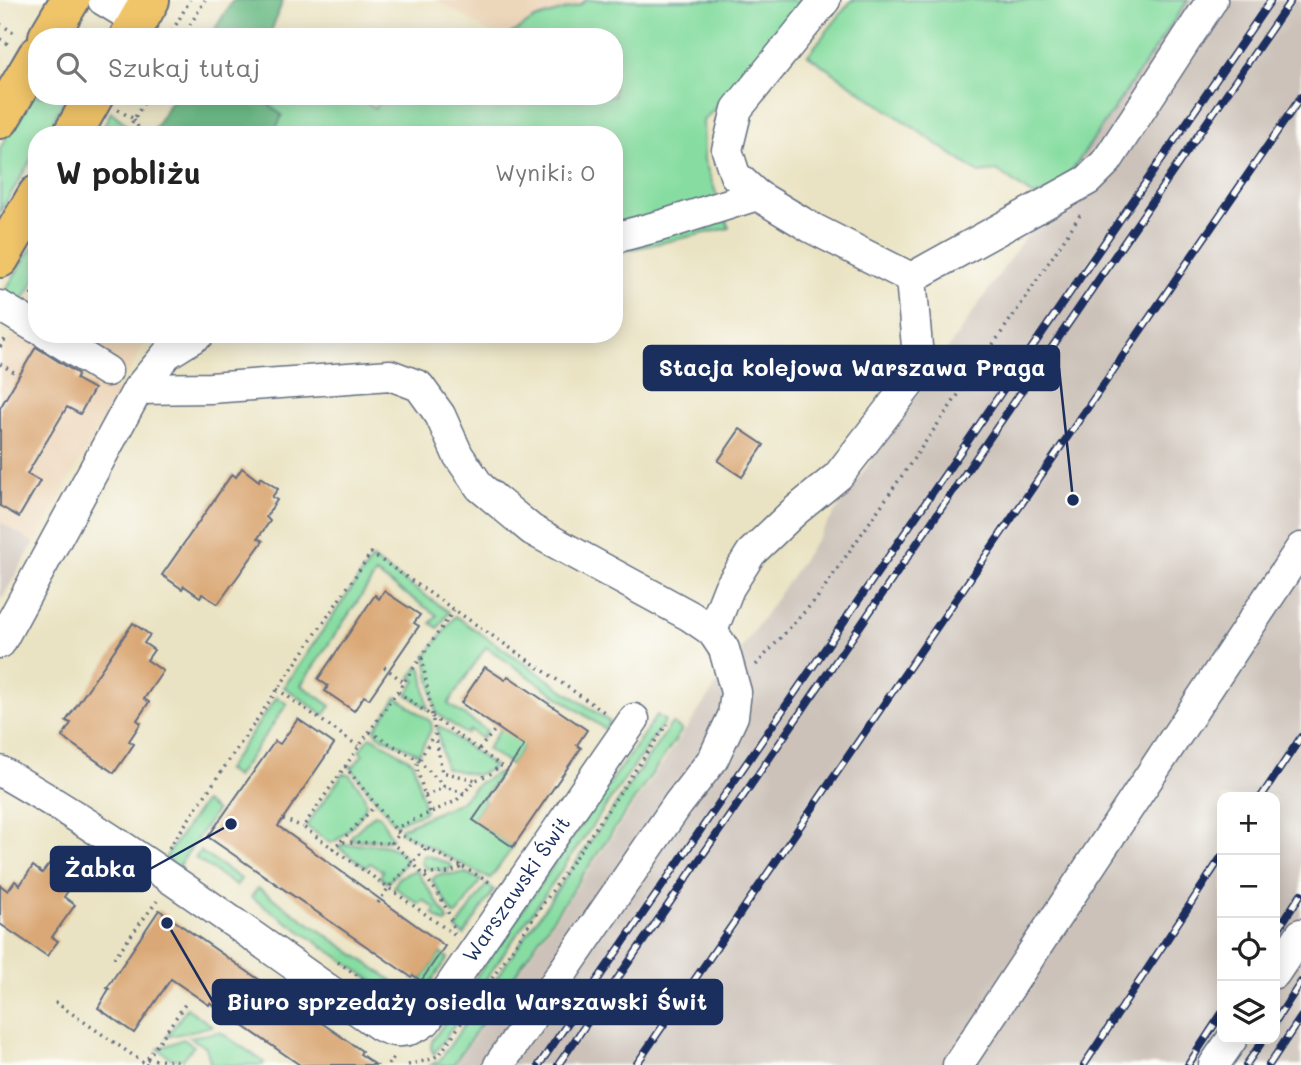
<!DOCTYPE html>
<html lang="pl">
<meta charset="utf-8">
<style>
:root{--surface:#fff;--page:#f2f2f2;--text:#222;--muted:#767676;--line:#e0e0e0}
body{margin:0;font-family:Mali,sans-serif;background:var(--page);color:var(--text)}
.controls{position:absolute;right:21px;bottom:21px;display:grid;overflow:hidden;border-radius:14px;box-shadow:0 4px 18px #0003}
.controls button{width:63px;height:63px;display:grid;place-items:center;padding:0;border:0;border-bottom:2px solid var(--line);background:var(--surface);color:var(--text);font:35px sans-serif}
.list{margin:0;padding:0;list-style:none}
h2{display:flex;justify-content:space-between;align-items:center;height:91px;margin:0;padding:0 28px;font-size:30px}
h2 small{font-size:23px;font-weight:400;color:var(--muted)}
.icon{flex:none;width:38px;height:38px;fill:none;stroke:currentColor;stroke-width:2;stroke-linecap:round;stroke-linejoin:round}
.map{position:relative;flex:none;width:1301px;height:1065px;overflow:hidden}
.search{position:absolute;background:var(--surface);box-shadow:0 4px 18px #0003;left:28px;top:28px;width:595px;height:77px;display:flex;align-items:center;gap:18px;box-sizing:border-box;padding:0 24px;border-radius:28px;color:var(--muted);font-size:26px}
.panel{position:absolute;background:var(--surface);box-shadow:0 4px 18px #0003;left:28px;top:126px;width:595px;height:217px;border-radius:28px}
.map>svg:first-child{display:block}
.built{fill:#edd7bb}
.industrial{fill:#ccc2b9;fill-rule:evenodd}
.green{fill:#87dda1;stroke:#518680;stroke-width:2}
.forest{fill:#6dbc87;stroke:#447672;stroke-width:2}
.building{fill:#daa876}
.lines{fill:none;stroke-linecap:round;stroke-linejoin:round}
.minor-casing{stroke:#636e81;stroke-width:33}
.major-casing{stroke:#636e81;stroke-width:42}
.path{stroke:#636e81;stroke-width:3.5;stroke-dasharray:2 5;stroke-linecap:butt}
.minor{stroke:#fff;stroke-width:30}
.major{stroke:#f0c469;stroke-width:38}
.rail-casing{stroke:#1b2f5e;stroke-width:8}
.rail{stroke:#fdfcf7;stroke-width:5;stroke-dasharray:16;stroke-linecap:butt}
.labels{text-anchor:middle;stroke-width:7;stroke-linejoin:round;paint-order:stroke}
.street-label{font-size:21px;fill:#1b2f5e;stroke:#fdfcf7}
.leader{fill:none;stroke:#1b2f5e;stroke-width:2.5}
.callout-dot{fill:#1b2f5e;stroke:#fdfcf7;stroke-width:2.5}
.callout{fill:#1b2f5e;stroke:#1b2f5e;stroke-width:2.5}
.callout-label{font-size:23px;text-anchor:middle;font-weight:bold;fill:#fff}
</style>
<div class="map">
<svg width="1301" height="1065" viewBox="0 0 1301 1065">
<rect width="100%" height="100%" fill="#fdfcf7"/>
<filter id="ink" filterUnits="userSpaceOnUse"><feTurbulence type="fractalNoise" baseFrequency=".0143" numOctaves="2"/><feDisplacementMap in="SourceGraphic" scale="14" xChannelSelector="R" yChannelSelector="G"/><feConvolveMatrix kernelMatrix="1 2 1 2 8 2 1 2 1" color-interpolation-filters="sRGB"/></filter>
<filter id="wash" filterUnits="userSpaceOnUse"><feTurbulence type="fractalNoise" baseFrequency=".00686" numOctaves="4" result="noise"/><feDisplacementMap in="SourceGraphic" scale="28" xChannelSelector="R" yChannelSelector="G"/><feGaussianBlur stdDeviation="1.57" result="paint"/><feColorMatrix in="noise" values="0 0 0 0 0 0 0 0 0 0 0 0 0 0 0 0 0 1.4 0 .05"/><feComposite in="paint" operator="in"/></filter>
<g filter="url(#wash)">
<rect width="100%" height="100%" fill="#eae3c3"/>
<g class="built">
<polygon points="437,0 586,0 580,5 535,19 506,37 498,37 489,32"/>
<polygon points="16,330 119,392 34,543 0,522 0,358"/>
<polygon points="60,334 155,334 147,340 128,374"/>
</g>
<g class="industrial">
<path d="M 1188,0 L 1301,0 L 1301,1065 L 455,1065 ZM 1222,797 L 1275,797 L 1275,1039 L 1222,1039 Z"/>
<polygon points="0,522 34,543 0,602"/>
</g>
<g class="green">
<polygon points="586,0 813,0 784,36 703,121 704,160 729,228 614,253 614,135 272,135 282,116 259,96 355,96 375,108 382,96 614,96 614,37 506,37 535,19 580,5"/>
<polygon points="852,0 1188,0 1058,191 1033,196 998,171 979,173 808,55"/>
<polygon points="37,84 37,96 67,96 45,135 37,135 37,150 0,212 0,148"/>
<polygon points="111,112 125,123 120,135 99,135"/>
<polygon points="37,240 37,276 18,308 8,297 6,289"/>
<polygon points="372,559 449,612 438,628 431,623 437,615 376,574 301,685 331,706 324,715 284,687"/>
<polygon points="455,616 610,722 605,729 486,647 448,704 487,731 482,739 470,730 466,734 436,713 426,656"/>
<polygon points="419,666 422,669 428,709 407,694 416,681 411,677"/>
<polygon points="277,697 287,704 236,777 226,770"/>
<polygon points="397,697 431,722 432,728 419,754 378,735 375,729"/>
<polygon points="657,715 665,721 434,1054 431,1048 432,1041"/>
<polygon points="672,723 682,730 453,1065 431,1065 440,1060"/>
<polygon points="439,726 493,765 492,769 476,775 445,768 437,728"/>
<polygon points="500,729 527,741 511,765 487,749"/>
<polygon points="373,737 413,762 425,810 423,813 396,824 394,823 349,765 353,767 363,754 359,751 369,738"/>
<polygon points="497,773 500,774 483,799 485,802 473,819 513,847 490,879 400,832 400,829 460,802 479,783"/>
<path d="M 343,774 L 349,774 C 366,797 375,803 352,826 C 345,833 340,840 330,843 L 306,826 Z"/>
<polygon points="204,802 216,811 178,867 165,858"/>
<polygon points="375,814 380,816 392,838 388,840 351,840 352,835"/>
<path d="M 340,845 C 360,845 399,838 406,862 L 388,883 L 380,877 L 383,871 L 370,863 L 366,867 L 339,848 Z"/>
<polygon points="200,851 241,879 236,886 195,858"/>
<polygon points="426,855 450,864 452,867 447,871 426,868 421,863 423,856"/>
<polygon points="416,870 447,917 448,921 445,923 433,914 436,909 423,900 419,904 394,887 399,877"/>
<polygon points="466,873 481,880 457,915 454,915 432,880 437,875"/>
<polygon points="487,884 494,890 464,935 456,929"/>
<polygon points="258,888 412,994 440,953 448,958 416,1003 408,1005 251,897"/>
<polygon points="187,1008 212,1026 167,1037"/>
<polygon points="220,1032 264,1062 263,1065 211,1065 206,1047 189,1037"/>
<polygon points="183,1039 194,1046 183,1059 172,1059 158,1049"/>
</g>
<g class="forest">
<polygon points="233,0 283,0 269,37 210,37"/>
<polygon points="174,96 259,96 282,116 272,135 151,135"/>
</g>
<g id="blocks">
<g class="building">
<polygon points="36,347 78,374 76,379 94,389 80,414 67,407 27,474 40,481 19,517 0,506 0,408"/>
<polygon points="740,429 764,445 742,477 718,461"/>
<polygon points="242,468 259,481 260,477 278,489 272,497 277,500 266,517 270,521 258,538 263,541 218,604 202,594 200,597 184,586 182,589 162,575 232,474 236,477"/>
<polygon points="384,591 420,615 414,623 419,626 369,699 364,696 354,711 325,691 328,686 318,679 375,595 379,599"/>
<polygon points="133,623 150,635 144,643 154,650 147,660 163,671 144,699 149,702 137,720 141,723 129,741 134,744 114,773 62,737 71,723 66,721"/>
<polygon points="485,667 505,680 508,676 587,730 577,745 581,748 513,847 473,820 524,746 461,703"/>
<polygon points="298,719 334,744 278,826 445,946 421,981 413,975 411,977 208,837 275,741 280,744"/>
<polygon points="49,864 75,880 64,897 75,905 52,937 58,941 47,956 0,924 0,885 8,891 15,881 20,885 33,866 42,873"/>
<polygon points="159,910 362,1051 360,1054 376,1065 300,1065 210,1003 209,1005 171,979 134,1033 98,1008 109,989 107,988"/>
</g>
</g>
</g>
<g filter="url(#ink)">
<use href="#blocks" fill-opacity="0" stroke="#636e81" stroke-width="2"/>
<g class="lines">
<g class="minor-casing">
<g id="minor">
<polyline points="103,0 138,21"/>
<polyline points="757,195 735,175 727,150 737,109 825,0"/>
<polyline points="614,238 663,225 757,195 810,227 911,278 1088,180 1107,161 1212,0"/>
<polyline points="0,306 37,328"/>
<polyline points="47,334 107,371"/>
<polyline points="138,389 210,388 390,375 419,386 440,415 458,455 480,487 532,530 690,616 712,631 724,649 736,692 733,716 713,759 678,804 499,1065"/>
<polyline points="712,631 729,588 751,553 794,512 838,476 909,384 918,358 911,278"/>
<polyline points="0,643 138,389 167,354 199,334"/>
<path id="s1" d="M 0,771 C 132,846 255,939 379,1025 C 396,1035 410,1033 426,1021 L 634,719"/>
<polyline points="1275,973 1301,934"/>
<polyline points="958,1065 1301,548"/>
<polyline points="1214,1065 1232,1039"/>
</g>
</g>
<g class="major-casing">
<g id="major">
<polyline points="48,37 70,0"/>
<polyline points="129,37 150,0"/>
<polyline points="0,119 37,56"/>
<polyline points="72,135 94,96"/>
<polyline points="0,258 37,195"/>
</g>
</g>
<g class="path">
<polyline points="0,24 16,34"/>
<polyline points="169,37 190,0"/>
<polyline points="183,37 205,0"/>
<polyline points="0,39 10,45"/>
<polyline points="123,97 132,96"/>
<polyline points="118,110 134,119 148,96"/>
<polyline points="134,119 142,135"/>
<polyline points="125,135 134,119"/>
<polyline points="31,295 37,285"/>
<polyline points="0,347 6,338"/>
<polyline points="0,364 19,375"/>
<polyline points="454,610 303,827 456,936"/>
<polyline points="422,658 442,772 476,780"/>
<polyline points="756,665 817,598 1026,297 1082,212"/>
<polyline points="384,667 405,683"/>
<polyline points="277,689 358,746"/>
<polyline points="398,692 511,773"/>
<polyline points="370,732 418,760 445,787 464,793"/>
<polyline points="479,749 500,724"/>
<polyline points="345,766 399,834 463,867 448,873 423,874"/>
<polyline points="425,796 445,787"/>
<polyline points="430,812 416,766 434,734"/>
<polyline points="283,819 303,827"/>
<polyline points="341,841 376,805"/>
<polyline points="169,848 371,553 607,714"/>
<polyline points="332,849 340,842 392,843"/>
<polyline points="463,867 489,882"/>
<polyline points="378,903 389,887 426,849"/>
<path d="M 454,934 C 451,901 416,864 392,843 L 399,834 L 398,827 L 456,801 L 476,780 L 490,774 L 501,765"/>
<polyline points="114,958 157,901"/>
<polyline points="338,962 398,1004"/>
<polyline points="55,1002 147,1065"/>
<polyline points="147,1059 183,1062"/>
<polyline points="147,1065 147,1059 186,1003"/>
<polyline points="388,1065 394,1057"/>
<polyline points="408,1065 432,1059 440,1054 667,724"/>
</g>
<use href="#minor" class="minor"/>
<use href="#major" class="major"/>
<g class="rail-casing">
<g id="rail">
<polyline points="1261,797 1301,737"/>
<polyline points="1275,934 1301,894"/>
<polyline points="1275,1022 1301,982"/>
<polyline points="539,1065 1271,0"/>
<polyline points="558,1065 1291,0"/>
<polyline points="636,1065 1301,97"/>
<polyline points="1084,1065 1222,856"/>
<polyline points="1188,1065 1222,1013"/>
<polyline points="1246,1065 1264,1039"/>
<polyline points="1269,1065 1301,1017"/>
</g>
</g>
<use href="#rail" class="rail"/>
</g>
</g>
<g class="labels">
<g class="street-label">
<text dy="7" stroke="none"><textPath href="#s1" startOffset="667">Warszawski Świt</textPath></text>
</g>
</g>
<path class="leader" d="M1073 500L1059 368M231 824L150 869M167 923L213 1002"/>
<g class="callout-dot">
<circle cx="1073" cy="500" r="7"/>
<circle cx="231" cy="824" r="7"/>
<circle cx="167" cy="923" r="7"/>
</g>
<g class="callout">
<rect x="644" y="346" width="415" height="44" rx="7"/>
<rect x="51" y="847" width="99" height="44" rx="7"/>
<rect x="213" y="980" width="509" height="44" rx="7"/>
</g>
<g class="callout-label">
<text x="852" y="376">Stacja kolejowa Warszawa Praga</text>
<text x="100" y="877">Żabka</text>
<text x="467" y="1010">Biuro sprzedaży osiedla Warszawski Świt</text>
</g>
</svg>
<div class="controls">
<button>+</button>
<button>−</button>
<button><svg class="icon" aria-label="locate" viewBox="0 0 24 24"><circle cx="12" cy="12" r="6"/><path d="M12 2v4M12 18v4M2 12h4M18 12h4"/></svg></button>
<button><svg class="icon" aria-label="layers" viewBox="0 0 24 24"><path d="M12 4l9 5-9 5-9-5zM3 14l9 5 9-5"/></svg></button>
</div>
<div class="search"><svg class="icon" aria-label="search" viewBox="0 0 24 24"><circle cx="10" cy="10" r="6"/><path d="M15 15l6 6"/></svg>Szukaj tutaj</div>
<section class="panel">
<h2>W pobliżu<small>Wyniki: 0</small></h2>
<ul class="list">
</ul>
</section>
</div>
